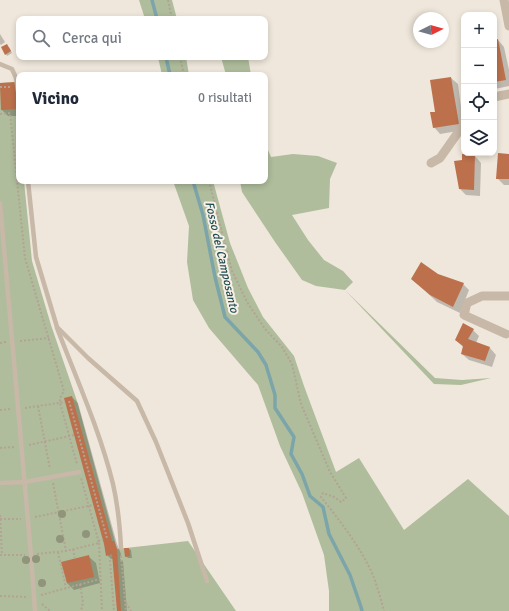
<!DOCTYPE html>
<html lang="it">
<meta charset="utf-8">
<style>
:root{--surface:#fff;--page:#f2f2f3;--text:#1f2937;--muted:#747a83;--line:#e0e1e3}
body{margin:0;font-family:Signika,sans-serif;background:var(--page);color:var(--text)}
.controls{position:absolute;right:12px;top:12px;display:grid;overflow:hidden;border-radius:8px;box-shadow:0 2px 6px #0003}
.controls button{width:36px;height:36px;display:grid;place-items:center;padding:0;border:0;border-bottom:1px solid var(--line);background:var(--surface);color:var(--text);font:20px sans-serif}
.compass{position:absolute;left:413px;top:12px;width:36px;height:36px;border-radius:50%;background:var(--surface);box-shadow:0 2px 6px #0003;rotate:85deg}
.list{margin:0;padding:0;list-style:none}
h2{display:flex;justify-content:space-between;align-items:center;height:52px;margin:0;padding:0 16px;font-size:17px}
h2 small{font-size:13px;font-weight:400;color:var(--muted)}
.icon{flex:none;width:22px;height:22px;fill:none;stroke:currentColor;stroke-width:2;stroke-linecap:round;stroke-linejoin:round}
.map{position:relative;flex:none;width:509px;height:611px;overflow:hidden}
.search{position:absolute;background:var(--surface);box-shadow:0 2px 6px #0003;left:16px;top:16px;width:252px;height:44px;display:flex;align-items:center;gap:10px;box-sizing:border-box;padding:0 14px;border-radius:8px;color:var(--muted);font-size:15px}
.panel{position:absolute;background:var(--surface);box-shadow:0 2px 6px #0003;left:16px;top:72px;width:252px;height:112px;border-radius:8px}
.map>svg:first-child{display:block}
.green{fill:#afbd9c}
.shadow{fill:#0003}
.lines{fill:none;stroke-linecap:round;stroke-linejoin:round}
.stream{stroke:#7ca5aa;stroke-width:3.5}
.building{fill:#bc714c}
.path{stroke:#b2a392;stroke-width:2;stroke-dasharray:2 2;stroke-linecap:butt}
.lane{stroke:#c7b8a8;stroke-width:4.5}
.street{stroke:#c7b8a8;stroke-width:9}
.tree{fill:#8f947b}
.labels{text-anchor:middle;stroke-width:4;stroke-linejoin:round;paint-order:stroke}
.water-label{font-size:12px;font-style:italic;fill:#204b52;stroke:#f8f1e7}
</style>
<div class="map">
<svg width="509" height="611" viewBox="0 0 509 611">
<rect width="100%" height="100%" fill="#efe7db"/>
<g class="green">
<polygon points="139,0 172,0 177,19 145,19"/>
<polygon points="158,57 186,57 189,75 162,75"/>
<polygon points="221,57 248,57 251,75 226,75"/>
<polygon points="16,82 19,130 19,181 24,181 32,261 51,325 77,401 117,549 188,541 236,611 0,611 0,83"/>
<polygon points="265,143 271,157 293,154 318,156 337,163 330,179 329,208 292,215 308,240 324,260 343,271 353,282 345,290 435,378 462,380 491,378 461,385 434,384 345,290 316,286 302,280 275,242 242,192 240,181 265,181"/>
<polygon points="173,181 213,181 230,243 248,288 263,317 294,356 304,386 336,472 359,458 404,530 468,479 509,516 509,611 329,611 329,591 324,555 302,493 280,446 258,385 209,328 193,300 187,262 189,226"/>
</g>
<g class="shadow">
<polygon points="0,34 5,42 1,45 0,44"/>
<polygon points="498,40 504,47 509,70 509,86 495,89 494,41"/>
<polygon points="9,47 12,53 7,56 6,54"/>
<polygon points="451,78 458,84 464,130 440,134 434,127 436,112"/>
<polygon points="15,83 19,87 19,116 8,116 2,110 0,84"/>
<polygon points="509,155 509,185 504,185 497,178"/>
<polygon points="475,156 481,163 480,196 466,195 460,189"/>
<polygon points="437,275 463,284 469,290 460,313 437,302 419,285"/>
<polygon points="473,330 479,336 476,343 490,348 496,355 492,367 469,360 462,354 464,348 456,340"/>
<polygon points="72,397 78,403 117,544 121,554 120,559 123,561 127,611 118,611 114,559 111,559 107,555"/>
<polygon points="129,549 131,550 132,558 128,558 126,556"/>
<polygon points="89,557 96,563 100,583 74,590 67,583 63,563"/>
</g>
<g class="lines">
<g class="stream">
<polyline points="152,0 157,19"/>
<polyline points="166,57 170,75"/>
<polyline points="193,181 203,215 215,277 225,317 258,352 266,365 275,395 275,408 294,437 291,454 302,474 310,496 323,507 329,534 350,575 361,607 362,611"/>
</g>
</g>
<g class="building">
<polygon points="498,39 506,80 494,82 494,40"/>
<polygon points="7,44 11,51 5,55 1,47"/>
<polygon points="451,77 459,124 433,128 430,112 435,112 430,80"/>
<polygon points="16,82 17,109 1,110 0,83"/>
<polygon points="498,153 509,154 509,179 496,179"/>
<polygon points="462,154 475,155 474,190 459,189 454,161 462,160"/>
<polygon points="421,262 438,274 464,283 453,307 430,295 411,279"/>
<polygon points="463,323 474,329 468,339 490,347 485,361 461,354 463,346 455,340"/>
<polygon points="72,396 112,541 114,541 117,549 121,611 117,611 112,554 106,556 104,544 64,398"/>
<polygon points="124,548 129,548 130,556 125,557"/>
<polygon points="89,555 94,577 67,583 61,562"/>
</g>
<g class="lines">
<g class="path">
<polyline points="168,0 172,19"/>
<polyline points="180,57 184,75"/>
<polyline points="0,87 11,87"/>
<polyline points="0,114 10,113 25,258 64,391 60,398 60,403 77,464"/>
<path d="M 209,181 L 232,271 L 247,302 L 265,329 L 282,347 L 292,364 L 301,404 L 330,472 L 346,498 L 341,502 L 334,497 L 323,493 L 321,497 C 340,521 363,550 374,578 C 378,589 381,600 384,611"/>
<polyline points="20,341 49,338"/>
<polyline points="0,343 6,342"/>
<polyline points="69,401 107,538"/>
<polyline points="38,406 50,469"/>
<polyline points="25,408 65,402"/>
<polyline points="0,410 11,409"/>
<polyline points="29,445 74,435"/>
<polyline points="0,448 15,447"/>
<polyline points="53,483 66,551"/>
<polyline points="0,515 2,555"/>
<polyline points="35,517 93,505"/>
<polyline points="0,519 21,519"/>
<polyline points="98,541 103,539"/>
<polyline points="99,543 102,611"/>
<polyline points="73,549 75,559"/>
<polyline points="58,552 66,588"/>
<polyline points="37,554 66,551 99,543 81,478"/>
<polyline points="0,555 25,555"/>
<polyline points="121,556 126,611"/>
<polyline points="110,560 114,611"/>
<polyline points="80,584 83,602 81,611"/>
<polyline points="41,595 100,579"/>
<polyline points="0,596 27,597"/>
<polyline points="126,603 131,611"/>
<polyline points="42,604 50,611"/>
</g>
<g class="lane">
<polyline points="0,64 12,69 16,78 19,98"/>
<polyline points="28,181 36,257 57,327 88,358 137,401 156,442 188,523 207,581"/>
<polyline points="0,203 31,555 35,611"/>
<path d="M 57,328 C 77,380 100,431 113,484 C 118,506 120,527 121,548"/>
<polyline points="0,483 25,482 79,472"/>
</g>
<g class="street">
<polyline points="504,0 509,26"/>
<polyline points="494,97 509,94"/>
<polyline points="431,163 440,158 464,124"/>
<polyline points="506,334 464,315 467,303 482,296 509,296"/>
</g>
</g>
<g class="tree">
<circle cx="62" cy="514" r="4"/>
<circle cx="86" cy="534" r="4"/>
<circle cx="60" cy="539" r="4"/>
<circle cx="36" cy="559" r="4"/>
<circle cx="26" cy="560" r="4"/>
<circle cx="42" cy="583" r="4"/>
</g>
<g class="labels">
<g class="water-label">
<text transform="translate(222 257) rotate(77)" y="4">Fosso del Camposanto</text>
</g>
</g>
</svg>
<div class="controls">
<button>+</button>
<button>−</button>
<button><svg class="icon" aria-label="locate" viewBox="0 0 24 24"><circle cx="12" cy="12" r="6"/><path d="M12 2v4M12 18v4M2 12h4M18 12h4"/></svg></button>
<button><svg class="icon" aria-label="layers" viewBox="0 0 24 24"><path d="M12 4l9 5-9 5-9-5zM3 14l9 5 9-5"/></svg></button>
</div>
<svg class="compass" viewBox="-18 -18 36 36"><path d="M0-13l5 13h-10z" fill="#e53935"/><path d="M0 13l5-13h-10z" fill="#747a83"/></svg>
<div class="search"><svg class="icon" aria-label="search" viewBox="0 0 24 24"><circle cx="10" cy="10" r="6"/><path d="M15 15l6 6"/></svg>Cerca qui</div>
<section class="panel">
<h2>Vicino<small>0 risultati</small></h2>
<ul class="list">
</ul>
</section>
</div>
